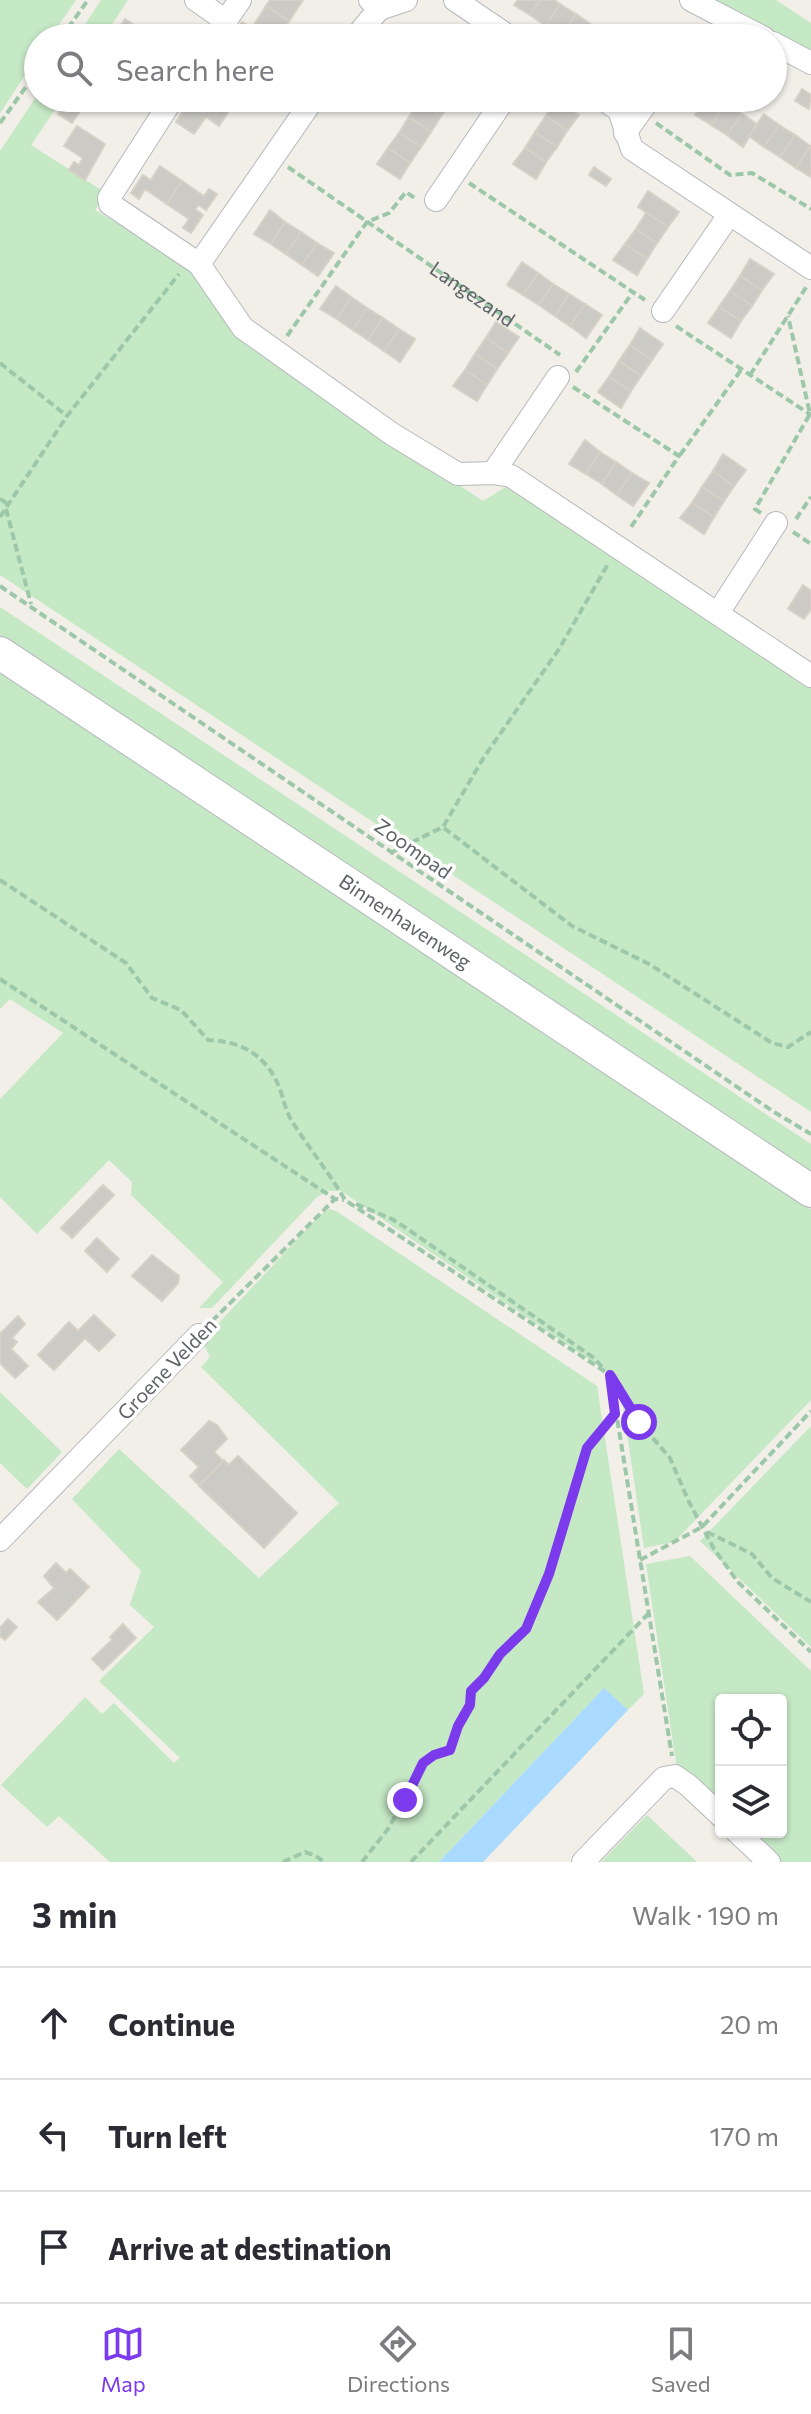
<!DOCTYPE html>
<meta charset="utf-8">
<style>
:root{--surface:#fff;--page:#f7f7f7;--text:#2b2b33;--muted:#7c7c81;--line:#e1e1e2;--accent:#7c3aed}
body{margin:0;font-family:Commissioner,sans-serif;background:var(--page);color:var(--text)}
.controls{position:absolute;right:24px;bottom:24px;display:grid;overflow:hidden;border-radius:8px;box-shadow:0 2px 6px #0004}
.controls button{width:72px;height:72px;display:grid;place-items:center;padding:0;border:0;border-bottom:2px solid var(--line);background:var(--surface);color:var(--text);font:40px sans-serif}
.stop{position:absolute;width:24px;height:24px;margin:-18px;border:6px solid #7c3aed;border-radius:50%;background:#fff}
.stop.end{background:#7c3aed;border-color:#fff;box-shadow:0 2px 8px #0008}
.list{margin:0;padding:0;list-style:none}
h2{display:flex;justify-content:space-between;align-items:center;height:104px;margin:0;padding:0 32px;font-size:34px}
h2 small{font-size:26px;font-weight:400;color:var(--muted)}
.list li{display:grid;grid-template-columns:52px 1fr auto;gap:24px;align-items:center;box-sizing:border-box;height:112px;padding:0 32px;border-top:2px solid var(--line)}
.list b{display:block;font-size:30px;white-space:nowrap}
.list em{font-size:26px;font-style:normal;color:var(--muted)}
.icon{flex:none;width:44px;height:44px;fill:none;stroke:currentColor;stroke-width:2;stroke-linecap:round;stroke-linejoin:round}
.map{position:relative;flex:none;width:811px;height:1862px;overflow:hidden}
.search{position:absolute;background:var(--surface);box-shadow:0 2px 6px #0004;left:24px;right:24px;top:24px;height:88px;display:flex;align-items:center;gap:20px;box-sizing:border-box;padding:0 28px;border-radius:44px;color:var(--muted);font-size:30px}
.sheet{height:440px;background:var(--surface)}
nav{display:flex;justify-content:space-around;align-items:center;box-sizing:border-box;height:112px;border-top:2px solid var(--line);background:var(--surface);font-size:22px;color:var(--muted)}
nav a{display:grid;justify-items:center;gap:4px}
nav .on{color:var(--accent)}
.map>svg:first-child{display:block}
.green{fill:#c5e8c5}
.water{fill:#aadaff}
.building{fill:#cccac5;stroke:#d6d1c6;stroke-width:2}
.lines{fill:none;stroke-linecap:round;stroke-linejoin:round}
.street-casing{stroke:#b5b8bc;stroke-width:24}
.secondary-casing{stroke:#b6babf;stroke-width:34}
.path{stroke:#9cc7a9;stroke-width:4;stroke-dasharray:8 4;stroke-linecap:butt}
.street{stroke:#fff;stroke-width:22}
.secondary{stroke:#fff;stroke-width:32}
.route{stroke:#7c3aed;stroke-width:10}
.labels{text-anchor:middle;stroke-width:7;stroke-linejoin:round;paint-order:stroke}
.street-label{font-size:20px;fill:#5f6368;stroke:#fff}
</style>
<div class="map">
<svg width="811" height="1862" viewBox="0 0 811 1862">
<rect width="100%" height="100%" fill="#f1efe8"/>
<g class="green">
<polygon points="0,0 76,0 50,38 38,38 38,56 0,113"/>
<polygon points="101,0 128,0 103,38 76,38"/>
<polygon points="715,0 776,0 811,23 811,51"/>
<polygon points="38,94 38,98 63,98 31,145 106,193 95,210 203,275 247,346 483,501 509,485 811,686 811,1112 0,575 0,151"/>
<polygon points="0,607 811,1144 811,1177 0,640"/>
<polygon points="0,667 811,1209 811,1400 674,1542 644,1548 619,1380 341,1191 328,1191 317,1197 212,1308 199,1308 223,1282 131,1195 132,1182 109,1160 37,1234 0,1197 0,1099 63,1033 10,999 0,1009"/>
<polygon points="329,1209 336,1211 597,1386 644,1694 628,1710 603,1689 439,1862 110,1862 59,1816 47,1827 1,1785 85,1697 102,1714 114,1703 174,1763 180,1758 99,1681 154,1627 130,1605 141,1571 72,1499 119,1449 259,1578 339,1503 201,1367 210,1357 202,1341 320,1215"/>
<polygon points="0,1392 62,1452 27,1489 0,1463"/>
<polygon points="811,1426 811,1647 700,1541"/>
<polygon points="690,1556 811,1671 811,1862 779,1862 747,1832 781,1832 781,1700 721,1700 721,1807 677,1769 646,1564"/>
<polygon points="647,1815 697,1862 601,1862"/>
</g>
<polygon class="water" points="604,1688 628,1710 483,1862 439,1862"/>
<g class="building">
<polygon points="270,0 303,0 289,21 266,6"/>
<polygon points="518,0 540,0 530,15 514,5"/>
<polygon points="540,0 554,0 560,4 546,26 530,15"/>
<polygon points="560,4 576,14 562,36 546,26"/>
<polygon points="266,6 289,21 278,38 266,38 261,35 258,38 249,38 237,30 242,22 252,28"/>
<polygon points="576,14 592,25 583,38 564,38 562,36"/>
<polygon points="125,19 147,33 144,38 101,38 108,27 116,32"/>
<polygon points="592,25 608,35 606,38 583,38"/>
<polygon points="802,89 811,95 809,109 795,101"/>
<polygon points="69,98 83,107 72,123 58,114"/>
<polygon points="205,98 226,98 234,103 219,126 206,117 194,134 176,122 188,104 197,110"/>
<polygon points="422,98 449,98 452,100 441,116 420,101"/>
<polygon points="706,98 718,98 726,103 711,125 695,115"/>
<polygon points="556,100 579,115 567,131 546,116"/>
<polygon points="420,101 441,116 431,132 409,117"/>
<polygon points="726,103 742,114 727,135 711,125"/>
<polygon points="742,114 757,124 743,147 727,135"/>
<polygon points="764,114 779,125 764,147 749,136"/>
<polygon points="546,116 567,131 557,147 535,132"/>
<polygon points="409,117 431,132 421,147 399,133"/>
<polygon points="779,125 795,135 780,157 764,147"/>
<polygon points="77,126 105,144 85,180 69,170 74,162 79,165 83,158 64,146"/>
<polygon points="535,132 557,147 546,162 525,148"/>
<polygon points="399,133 421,147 410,163 388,148"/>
<polygon points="795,135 810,146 796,168 780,157"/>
<polygon points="810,146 811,146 811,177 796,168"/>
<polygon points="388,148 410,163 400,179 377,164"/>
<polygon points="525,148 546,162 536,179 513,164"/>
<polygon points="160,166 182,181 167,204 145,189 139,199 131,193 143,175 151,180"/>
<polygon points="594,167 611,179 606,186 589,175"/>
<polygon points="182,181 204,196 209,189 217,194 206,210 199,205 195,209 203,215 191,233 183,228 189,219 167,204"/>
<polygon points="648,191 679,212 668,227 638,207"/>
<polygon points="270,210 285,222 271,244 254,234"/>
<polygon points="646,213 668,227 657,243 636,229"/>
<polygon points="285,222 301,232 286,254 271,244"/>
<polygon points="636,229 657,243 647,259 625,244"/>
<polygon points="301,232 317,243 302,265 286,254"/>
<polygon points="317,243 334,253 318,276 302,265"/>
<polygon points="625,244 647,259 637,275 613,260"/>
<polygon points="750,259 774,274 762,290 740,276"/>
<polygon points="522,262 538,273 523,295 507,285"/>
<polygon points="538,273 553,284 539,305 523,295"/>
<polygon points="740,276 762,290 752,306 730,291"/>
<polygon points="553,284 569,294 555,316 539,305"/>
<polygon points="336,286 351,297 337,319 320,309"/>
<polygon points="730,291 752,306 741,321 719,307"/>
<polygon points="569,294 585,304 570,326 555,316"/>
<polygon points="351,297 367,308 353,330 337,319"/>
<polygon points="585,304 602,315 586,338 570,326"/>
<polygon points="719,307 741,321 731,338 708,323"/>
<polygon points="367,308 383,318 368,340 353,330"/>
<polygon points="383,318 399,329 384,351 368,340"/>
<polygon points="496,322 519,337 508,353 486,338"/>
<polygon points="640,328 663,344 652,360 630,345"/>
<polygon points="399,329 415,339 400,362 384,351"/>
<polygon points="486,338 508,353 497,369 475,354"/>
<polygon points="630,345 652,360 641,376 619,361"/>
<polygon points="475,354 497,369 487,385 465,370"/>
<polygon points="619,361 641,376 631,391 609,377"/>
<polygon points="465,370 487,385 477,401 453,386"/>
<polygon points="609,377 631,391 621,408 598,392"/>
<polygon points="585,440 600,452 586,474 569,464"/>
<polygon points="600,452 616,462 602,484 586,474"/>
<polygon points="723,454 746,470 734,486 713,471"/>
<polygon points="616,462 632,473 617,495 602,484"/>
<polygon points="713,471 734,486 724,501 702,487"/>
<polygon points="632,473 649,483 633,506 617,495"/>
<polygon points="702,487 724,501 714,517 692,503"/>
<polygon points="692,503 714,517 704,534 680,518"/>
<polygon points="803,585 811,591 811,609 804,619 788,609"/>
<polygon points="103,1185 114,1195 72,1238 61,1228"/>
<polygon points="97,1238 119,1259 107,1272 85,1251"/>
<polygon points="152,1255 179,1276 178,1283 162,1301 132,1276"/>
<polygon points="94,1315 115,1335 99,1351 85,1338 54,1370 38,1355 69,1322 78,1331"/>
<polygon points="18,1316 25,1324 12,1338 17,1342 11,1349 28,1366 15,1378 0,1363 0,1334"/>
<polygon points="209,1421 217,1425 227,1439 214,1452 223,1461 199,1485 190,1476 199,1467 181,1450"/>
<polygon points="238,1456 297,1513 264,1548 199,1486 224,1460 229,1465"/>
<polygon points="56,1563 66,1573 70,1569 89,1587 57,1620 38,1602 54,1588 44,1576"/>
<polygon points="8,1619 17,1627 5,1640 0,1636 0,1628"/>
<polygon points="123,1624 136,1638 103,1670 92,1659 112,1640 110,1637"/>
</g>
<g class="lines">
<g class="street-casing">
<g id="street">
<polyline points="196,0 226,21"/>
<polyline points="370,0 379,9 406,0"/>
<polyline points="455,0 511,38"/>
<polyline points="691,0 764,38"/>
<polyline points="214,38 240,0"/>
<polyline points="355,38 379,9"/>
<polyline points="773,43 811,63"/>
<polyline points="173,98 109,198 110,204 199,264 243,328 392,434 458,474 493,473 511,476 811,676"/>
<polyline points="601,98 619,110 632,149 811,268"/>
<polyline points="625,133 650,98"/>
<polyline points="436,200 505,98"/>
<polyline points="199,264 314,98"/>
<polyline points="663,311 729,215"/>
<polyline points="493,473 558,377"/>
<polyline points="718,613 776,523"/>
<polyline points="0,1540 199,1335"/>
<polyline points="737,1832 769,1862"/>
<polyline points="583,1862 664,1778 675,1776 688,1785 721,1816"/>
</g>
</g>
<g class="secondary-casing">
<g id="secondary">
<path id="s2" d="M 0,653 L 811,1191"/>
</g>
</g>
<g class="path">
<polyline points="61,38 88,0"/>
<polyline points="692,38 701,26"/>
<polyline points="0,123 38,70"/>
<polyline points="656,123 730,175 752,173 811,209"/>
<path id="s1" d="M 288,167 L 560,355"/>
<polyline points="469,183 645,300"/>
<polyline points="676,326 811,415"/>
<polyline points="287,336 367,222 389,213 406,192 416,199"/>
<polyline points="0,363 67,416"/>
<polyline points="576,372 633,292"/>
<polyline points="750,375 807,286"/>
<polyline points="573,387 679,456 629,530"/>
<polyline points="680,455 741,370"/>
<polyline points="0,499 8,504"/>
<polyline points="6,509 31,604"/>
<polyline points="761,513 755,509 810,414 788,316"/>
<polyline points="0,517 67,416 179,274"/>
<polyline points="796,519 811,497"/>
<polyline points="793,532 811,544"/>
<polyline points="0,586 774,1112 811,1134"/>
<polyline points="444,828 572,926 649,964 772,1043 788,1047 811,1032"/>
<polyline points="390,853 443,827 484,757 559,649 608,564"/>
<path d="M 0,880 L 126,963 L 152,998 L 181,1010 L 208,1040 C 239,1041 263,1053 277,1082 C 283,1095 285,1111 293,1123 C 310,1149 329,1173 345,1200 L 610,1375 L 672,1756"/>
<polyline points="0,979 335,1199 344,1200"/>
<polyline points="356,1204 392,1219 406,1228 594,1358 604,1369"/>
<polyline points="212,1321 335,1199"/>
<polyline points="612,1379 639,1422 670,1458 689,1502 714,1549 738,1582 811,1652"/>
<polyline points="707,1532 752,1554 772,1578 811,1602"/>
<polyline points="640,1560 702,1527 811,1411"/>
<polyline points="283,1862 305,1852 316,1856 324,1862"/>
<polyline points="362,1862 388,1829 415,1781 423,1763 434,1755 443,1754 450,1750 470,1705 471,1691 484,1678 500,1654 526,1629 549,1574 587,1448 615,1415"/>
<polyline points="411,1862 648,1614"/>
</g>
<use href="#street" class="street"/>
<use href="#secondary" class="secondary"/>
</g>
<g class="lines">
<polyline class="route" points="405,1800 423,1763 434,1755 450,1750 458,1726 470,1705 471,1691 484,1678 500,1654 526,1629 549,1574 587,1448 615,1414 610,1375 639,1422"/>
</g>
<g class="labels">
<g class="street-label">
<text dy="7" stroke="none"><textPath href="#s1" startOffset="224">Langezand</textPath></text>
<text transform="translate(413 849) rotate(35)" y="7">Zoompad</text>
<text dy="7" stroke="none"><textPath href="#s2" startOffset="486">Binnenhavenweg</textPath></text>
<text transform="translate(167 1369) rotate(-46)" y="7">Groene Velden</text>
</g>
</g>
</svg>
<div class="controls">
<button><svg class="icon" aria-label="locate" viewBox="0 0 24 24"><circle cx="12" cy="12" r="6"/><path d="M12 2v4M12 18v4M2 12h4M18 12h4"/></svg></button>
<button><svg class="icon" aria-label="layers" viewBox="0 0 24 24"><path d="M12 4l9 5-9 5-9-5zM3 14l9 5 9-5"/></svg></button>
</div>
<div class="stop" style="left:639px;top:1422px"></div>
<div class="stop end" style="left:405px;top:1800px"></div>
<div class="search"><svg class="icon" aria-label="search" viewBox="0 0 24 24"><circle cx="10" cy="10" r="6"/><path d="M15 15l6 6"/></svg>Search here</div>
</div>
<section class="sheet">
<h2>3 min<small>Walk · 190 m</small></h2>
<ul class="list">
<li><svg class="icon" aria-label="ahead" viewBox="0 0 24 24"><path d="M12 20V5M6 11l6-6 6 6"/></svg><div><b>Continue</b></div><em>20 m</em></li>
<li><svg class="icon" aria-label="left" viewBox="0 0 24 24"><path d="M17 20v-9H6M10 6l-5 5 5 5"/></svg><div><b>Turn left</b></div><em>170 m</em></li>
<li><svg class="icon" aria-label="arrive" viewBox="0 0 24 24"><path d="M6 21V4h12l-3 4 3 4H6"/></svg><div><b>Arrive at destination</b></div></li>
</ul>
</section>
<nav>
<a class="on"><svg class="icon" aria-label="map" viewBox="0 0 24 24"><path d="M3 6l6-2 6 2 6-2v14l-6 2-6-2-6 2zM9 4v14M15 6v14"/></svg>Map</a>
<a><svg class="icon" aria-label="directions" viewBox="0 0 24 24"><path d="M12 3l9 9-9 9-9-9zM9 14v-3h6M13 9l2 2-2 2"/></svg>Directions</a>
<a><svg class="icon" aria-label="saved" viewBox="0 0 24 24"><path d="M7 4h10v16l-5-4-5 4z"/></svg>Saved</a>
</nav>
